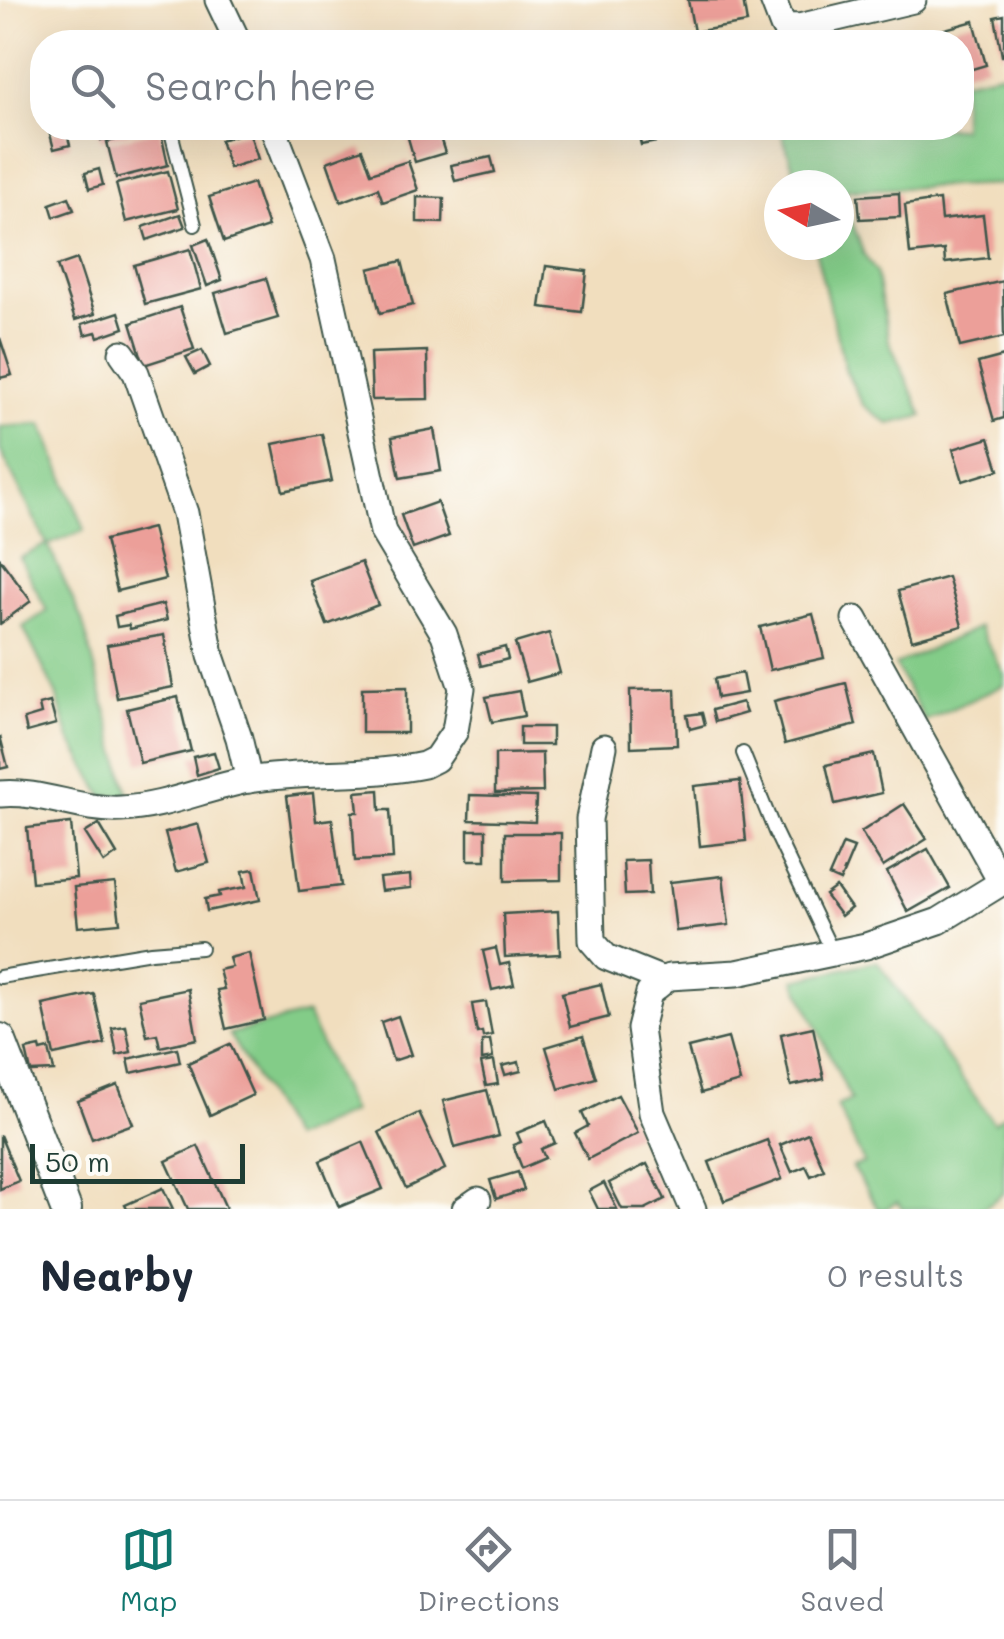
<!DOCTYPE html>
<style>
:root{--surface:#fff;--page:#f2f2f3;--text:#1f2937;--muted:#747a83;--line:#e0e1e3;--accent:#0f766e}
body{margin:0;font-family:Mali,sans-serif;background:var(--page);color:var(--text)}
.compass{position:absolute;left:764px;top:170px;width:90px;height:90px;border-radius:50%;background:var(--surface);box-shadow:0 10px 40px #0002;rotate:279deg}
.scale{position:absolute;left:30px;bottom:25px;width:215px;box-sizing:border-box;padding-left:10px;border:5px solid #1f3d34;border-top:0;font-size:28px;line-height:35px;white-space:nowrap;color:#1f3d34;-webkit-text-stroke:8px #fdfcf7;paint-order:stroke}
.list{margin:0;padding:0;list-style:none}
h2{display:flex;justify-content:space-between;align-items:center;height:130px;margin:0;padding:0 40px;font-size:42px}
h2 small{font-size:32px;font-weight:400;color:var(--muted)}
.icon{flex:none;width:55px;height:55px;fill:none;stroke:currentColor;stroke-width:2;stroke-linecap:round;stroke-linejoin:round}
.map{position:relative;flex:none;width:1004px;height:1209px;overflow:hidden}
.search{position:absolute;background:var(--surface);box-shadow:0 10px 40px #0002;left:30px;right:30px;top:30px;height:110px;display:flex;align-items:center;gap:25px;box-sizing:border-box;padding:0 35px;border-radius:40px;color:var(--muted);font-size:38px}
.sheet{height:290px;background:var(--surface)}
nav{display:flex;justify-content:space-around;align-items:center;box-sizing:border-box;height:140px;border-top:2px solid var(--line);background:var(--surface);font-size:28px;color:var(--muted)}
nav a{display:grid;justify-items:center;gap:5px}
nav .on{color:var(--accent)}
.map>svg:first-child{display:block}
.green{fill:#83cc88;stroke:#51845e;stroke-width:2.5}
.building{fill:#ec9f99}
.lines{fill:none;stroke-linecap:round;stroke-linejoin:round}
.service-casing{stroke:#3e5549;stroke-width:16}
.minor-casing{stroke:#3e5549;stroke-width:29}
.tertiary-casing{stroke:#3e5549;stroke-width:34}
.service{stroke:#fff;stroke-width:12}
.minor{stroke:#fff;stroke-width:25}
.tertiary{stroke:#fff;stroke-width:30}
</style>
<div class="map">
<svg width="1004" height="1209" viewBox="0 0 1004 1209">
<rect width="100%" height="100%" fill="#fdfcf7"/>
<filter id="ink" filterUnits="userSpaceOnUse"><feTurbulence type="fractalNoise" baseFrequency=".01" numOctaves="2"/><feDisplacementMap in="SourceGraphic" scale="20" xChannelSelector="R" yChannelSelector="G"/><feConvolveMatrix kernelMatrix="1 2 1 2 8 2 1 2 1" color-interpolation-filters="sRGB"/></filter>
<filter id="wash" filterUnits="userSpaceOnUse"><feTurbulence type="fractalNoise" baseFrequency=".0048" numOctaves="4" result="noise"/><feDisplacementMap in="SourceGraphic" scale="40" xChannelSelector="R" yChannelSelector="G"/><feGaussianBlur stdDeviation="2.25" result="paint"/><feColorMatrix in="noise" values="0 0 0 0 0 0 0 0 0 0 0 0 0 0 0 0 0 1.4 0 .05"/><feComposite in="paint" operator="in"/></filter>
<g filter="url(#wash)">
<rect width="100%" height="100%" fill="#f1debe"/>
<g class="green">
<polygon points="1004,72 1004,184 846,190 851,219 864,255 876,272 889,341 923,416 889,424 863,405 846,371 814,245 839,245 839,185 799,185 780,128 962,128 962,81"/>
<polygon points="42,424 85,530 48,545 82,620 129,796 103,796 70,739 56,694 23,627 47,611 20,558 47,544 0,450 0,427"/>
<polygon points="979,627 1004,674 1004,685 925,721 895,665"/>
<polygon points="877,961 994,1123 1004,1115 1004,1193 982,1209 903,1209 897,1202 885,1209 878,1209 852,1167 864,1163 837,1106 851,1100 795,980"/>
<polygon points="307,1014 352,1112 292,1139 229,1034"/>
</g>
<g id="blocks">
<g class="building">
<polygon points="688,0 743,0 747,23 694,32"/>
<polygon points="1004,15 1004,56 1002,56 995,17"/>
<polygon points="974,21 986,65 962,72 962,42 926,42 923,35"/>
<polygon points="98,128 145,128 145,129 101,140"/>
<polygon points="418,128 437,128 445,153 415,162 406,131"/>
<polygon points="637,128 658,128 661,141 641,145"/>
<polygon points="160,129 168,165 116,178 107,142"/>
<polygon points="66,130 70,145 54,149 50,134"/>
<polygon points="249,131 258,159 229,168 220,140"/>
<polygon points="362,149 371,173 408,161 418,190 383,202 378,188 341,202 327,162"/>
<polygon points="491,157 495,172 455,181 451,165"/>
<polygon points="99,169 103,185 89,189 85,173"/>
<polygon points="168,171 178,209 126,222 116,184"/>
<polygon points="253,183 268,227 224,242 209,197"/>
<polygon points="899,193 900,217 860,219 858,196"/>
<polygon points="69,197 74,210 54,217 50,204"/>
<polygon points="417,197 444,198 443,223 417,222"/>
<polygon points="939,200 941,220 983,215 988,258 945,263 944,250 910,254 905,205"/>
<polygon points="180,214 185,227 147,240 143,227"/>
<polygon points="208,239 222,280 207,286 193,245"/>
<polygon points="190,249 201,289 145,304 134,265"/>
<polygon points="77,259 95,314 75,320 57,266"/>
<polygon points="402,261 413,305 380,313 369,269"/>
<polygon points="546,266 587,271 582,312 540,307"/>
<polygon points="266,278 278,318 227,333 215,293"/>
<polygon points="1003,281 1004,337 960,347 947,294"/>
<polygon points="180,307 194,349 144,365 131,323"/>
<polygon points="119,312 124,328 98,337 96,332 85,335 82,324"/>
<polygon points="0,338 12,375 0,378"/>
<polygon points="202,350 210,366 195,374 186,357"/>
<polygon points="427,351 428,399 372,400 370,353"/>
<polygon points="1004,356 1004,418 994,421 978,363"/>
<polygon points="434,429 441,471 400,478 392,437"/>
<polygon points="322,434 332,481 283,491 273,444"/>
<polygon points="989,438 999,470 963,481 953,449"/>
<polygon points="437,502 449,536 413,549 401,515"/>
<polygon points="152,528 165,579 117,591 105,540"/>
<polygon points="0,559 31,601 0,624"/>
<polygon points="361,562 378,605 327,625 310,581"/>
<polygon points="948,577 962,626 912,640 898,591"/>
<polygon points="163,604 167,620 130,629 129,625 117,627 115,616"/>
<polygon points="813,614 824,658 770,670 760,627"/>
<polygon points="549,633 560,673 527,682 515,643"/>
<polygon points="164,635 173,687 117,698 107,645"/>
<polygon points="505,647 508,659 481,666 478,654"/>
<polygon points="742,673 746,693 717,698 714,679"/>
<polygon points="846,683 856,725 785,744 774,701"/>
<polygon points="407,687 407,733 362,733 362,688"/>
<polygon points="675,689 677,745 631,747 630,690"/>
<polygon points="519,691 524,716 492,722 486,697"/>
<polygon points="178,697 191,751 140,763 127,709"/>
<polygon points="50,702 56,724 27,732 24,719 41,714 39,705"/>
<polygon points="742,702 746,713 715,722 712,710"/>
<polygon points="702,713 705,725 690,729 687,715"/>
<rect x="520" y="727" width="32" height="18"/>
<polygon points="0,736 8,767 0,769"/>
<polygon points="214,752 219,768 197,775 193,757"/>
<polygon points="542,753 543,792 495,793 495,754"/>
<polygon points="874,754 882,793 835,804 826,765"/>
<polygon points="740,781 746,841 700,846 694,786"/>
<polygon points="379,790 380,810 390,810 393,859 355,861 352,812 358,812 356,792"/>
<polygon points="313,793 316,821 332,819 341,886 299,891 287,796"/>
<polygon points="470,795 536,797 535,822 469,820"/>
<polygon points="904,804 927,839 883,867 861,832"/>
<polygon points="71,823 76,878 32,882 27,828"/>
<polygon points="99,824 117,854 104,863 85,833"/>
<polygon points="198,824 209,863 176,872 165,833"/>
<rect x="468" y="830" width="18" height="30"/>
<polygon points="505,833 561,833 561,880 505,881"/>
<polygon points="843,844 854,848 840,881 829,876"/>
<polygon points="928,849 950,888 908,912 887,872"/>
<polygon points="648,860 650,894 625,895 623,861"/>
<polygon points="254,869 260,900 207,911 205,899 220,896 219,892 246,887 243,871"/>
<polygon points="410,875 411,888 381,891 379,878"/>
<polygon points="723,876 729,925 676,931 670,882"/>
<polygon points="115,883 120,923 78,927 74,887"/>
<polygon points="836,887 851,908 841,916 825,895"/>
<polygon points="558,911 560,954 505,957 503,914"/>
<polygon points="496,948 500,965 509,963 514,985 492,990 483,951"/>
<polygon points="249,953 264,1020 226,1029 217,990 224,989 219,970 232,967 229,958"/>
<polygon points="601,984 609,1017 570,1027 562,993"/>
<polygon points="188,989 197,1039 160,1047 157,1034 147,1036 139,999"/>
<polygon points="94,994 105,1044 54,1055 43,1005"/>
<polygon points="486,1002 492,1035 483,1037 482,1032 477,1033 472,1004"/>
<polygon points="398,1016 411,1055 393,1061 381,1022"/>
<polygon points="126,1026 131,1052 117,1055 112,1028"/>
<polygon points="813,1027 824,1079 791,1086 781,1034"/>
<polygon points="583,1036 596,1078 559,1089 546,1047"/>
<polygon points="728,1038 740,1082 701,1093 688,1048"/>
<polygon points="490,1040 493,1058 482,1060 482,1041"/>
<polygon points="230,1044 253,1095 210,1115 188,1063"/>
<polygon points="40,1047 41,1051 49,1049 54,1071 31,1072 26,1050"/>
<polygon points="177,1048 180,1062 131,1073 128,1059"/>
<polygon points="494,1061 498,1084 486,1086 481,1063"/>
<polygon points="519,1062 521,1071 505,1075 502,1066"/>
<polygon points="118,1085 133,1124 92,1139 78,1101"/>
<polygon points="487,1090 499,1136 455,1148 443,1101"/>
<polygon points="618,1095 638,1133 588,1159 575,1133 588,1126 582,1113"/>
<polygon points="419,1113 445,1169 406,1188 379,1132"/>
<polygon points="546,1121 555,1143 541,1149 545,1158 522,1168 513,1145 521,1142 517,1133"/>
<polygon points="808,1133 824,1170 811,1176 806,1166 792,1172 780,1145"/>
<polygon points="0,1135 19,1181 0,1189"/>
<polygon points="767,1140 782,1179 724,1201 709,1162"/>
<polygon points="363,1142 383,1189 339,1207 320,1161"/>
<polygon points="198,1146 226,1208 224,1209 188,1209 166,1161"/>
<polygon points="647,1164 665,1199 645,1209 622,1209 609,1183"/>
<polygon points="518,1172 524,1190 496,1199 490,1180"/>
<polygon points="604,1183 617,1209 598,1209 589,1191"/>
<polygon points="163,1188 173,1209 127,1209 125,1205"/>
</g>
</g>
</g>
<g filter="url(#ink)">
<use href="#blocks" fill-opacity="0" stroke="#3e5549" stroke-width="2.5"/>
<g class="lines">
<g class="service-casing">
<g id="service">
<polyline points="170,128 195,225"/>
<polyline points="743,753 775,832 833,953"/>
<polyline points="0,977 151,952 201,948"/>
</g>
</g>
<g class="minor-casing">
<g id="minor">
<polyline points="218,0 238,42"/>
<polyline points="773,0 783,26 799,27 913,0"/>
<polyline points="122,353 136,373 185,513 211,656 239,738 249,780"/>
<polyline points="855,619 1001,882"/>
<polyline points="604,747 589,819 592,941 606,957 663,980"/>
<path d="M 0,794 C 41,790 80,811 121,809 C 165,807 205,788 248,780 C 306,770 367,777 424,765 L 436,759 L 455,731 L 462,688 L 444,634 L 383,532 L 323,259 L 273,128"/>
<polyline points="465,1209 478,1200"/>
<polyline points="693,1209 652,1113 640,1029 649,993 669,977 737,973 866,946 939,921 1004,881"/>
</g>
</g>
<g class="tertiary-casing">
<polyline id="tertiary" points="0,1039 66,1209"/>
</g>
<use href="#service" class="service"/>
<use href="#minor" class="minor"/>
<use href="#tertiary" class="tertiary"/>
</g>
</g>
</svg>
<svg class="compass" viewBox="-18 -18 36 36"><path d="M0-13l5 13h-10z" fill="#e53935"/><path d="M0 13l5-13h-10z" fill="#747a83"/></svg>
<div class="scale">50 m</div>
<div class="search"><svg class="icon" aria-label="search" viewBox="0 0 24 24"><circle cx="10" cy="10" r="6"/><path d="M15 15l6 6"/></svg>Search here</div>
</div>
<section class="sheet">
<h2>Nearby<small>0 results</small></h2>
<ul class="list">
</ul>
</section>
<nav>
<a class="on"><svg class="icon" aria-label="map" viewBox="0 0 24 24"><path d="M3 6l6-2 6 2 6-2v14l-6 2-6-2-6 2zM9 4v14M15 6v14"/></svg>Map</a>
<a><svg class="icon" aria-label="directions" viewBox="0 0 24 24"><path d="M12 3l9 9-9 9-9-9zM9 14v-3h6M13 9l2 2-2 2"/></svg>Directions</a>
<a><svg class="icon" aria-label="saved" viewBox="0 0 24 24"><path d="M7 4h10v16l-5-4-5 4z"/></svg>Saved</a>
</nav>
